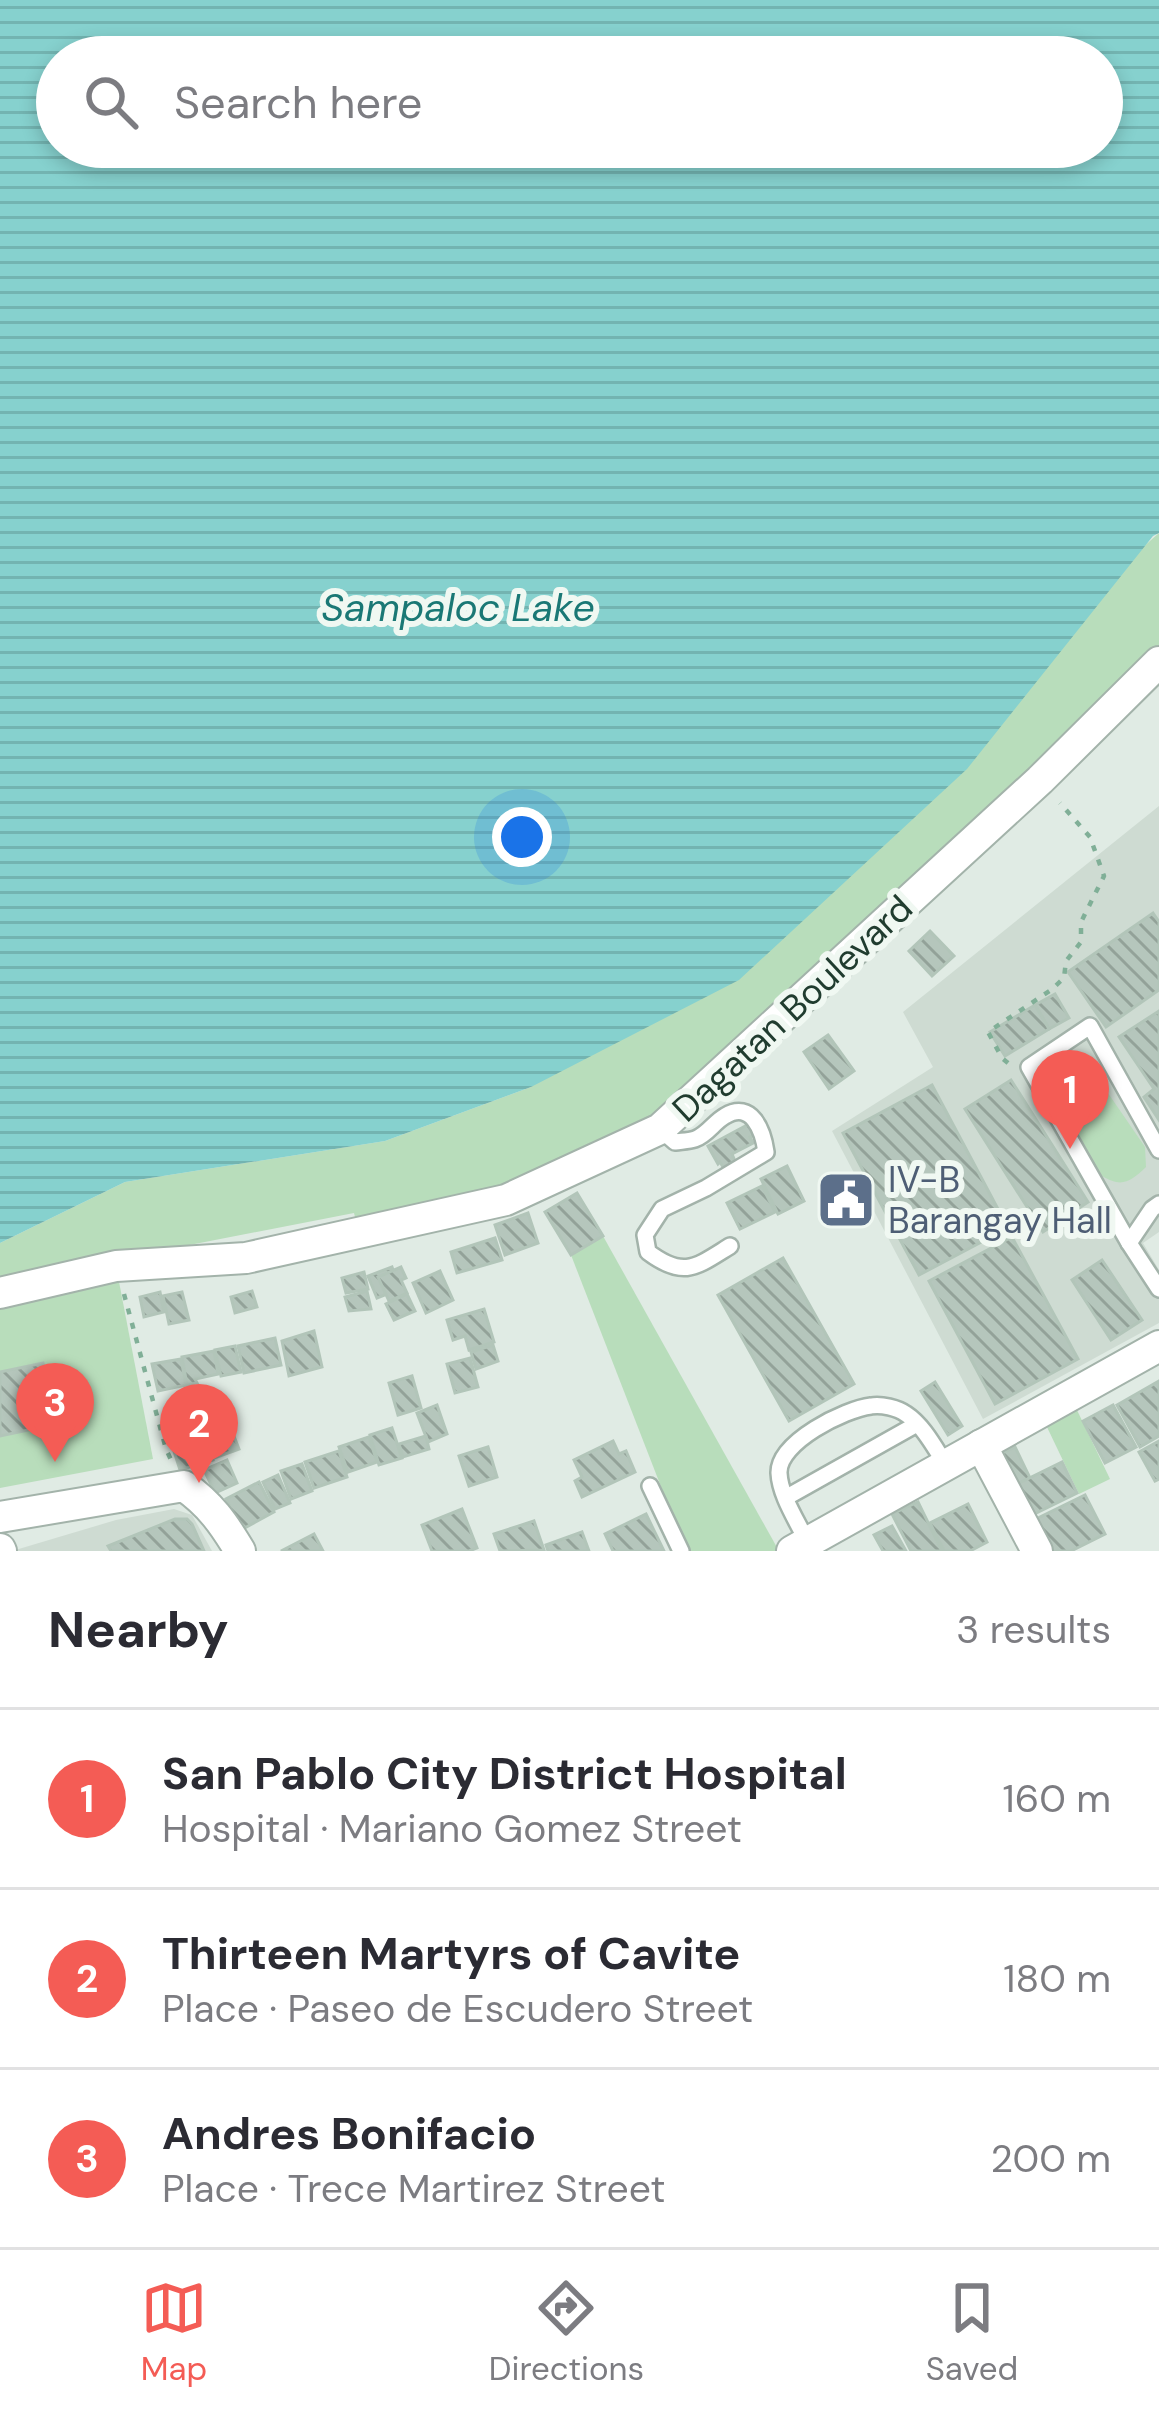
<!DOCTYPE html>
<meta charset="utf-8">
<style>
:root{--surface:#fff;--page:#f7f7f7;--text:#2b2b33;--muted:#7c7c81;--line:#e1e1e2;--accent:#f45c55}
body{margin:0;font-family:"DM Sans",sans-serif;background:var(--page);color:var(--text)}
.you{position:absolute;left:522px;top:837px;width:42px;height:42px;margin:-30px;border:9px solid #fff;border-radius:50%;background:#1a73e8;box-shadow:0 0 0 18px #1a73e833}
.badge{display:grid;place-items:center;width:78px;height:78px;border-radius:50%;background:var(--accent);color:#fff;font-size:39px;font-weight:700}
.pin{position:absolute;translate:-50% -99px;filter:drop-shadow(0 3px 6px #0008)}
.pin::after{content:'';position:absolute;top:63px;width:42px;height:36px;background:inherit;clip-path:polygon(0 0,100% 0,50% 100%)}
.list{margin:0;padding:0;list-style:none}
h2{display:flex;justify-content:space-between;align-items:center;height:156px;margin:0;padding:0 48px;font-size:51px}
h2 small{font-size:39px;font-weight:400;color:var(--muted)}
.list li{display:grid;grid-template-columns:78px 1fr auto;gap:36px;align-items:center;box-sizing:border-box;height:180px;padding:0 48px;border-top:3px solid var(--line)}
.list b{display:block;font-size:45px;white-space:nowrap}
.list p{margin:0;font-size:39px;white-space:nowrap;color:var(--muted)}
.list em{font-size:39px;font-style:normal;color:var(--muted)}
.icon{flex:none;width:66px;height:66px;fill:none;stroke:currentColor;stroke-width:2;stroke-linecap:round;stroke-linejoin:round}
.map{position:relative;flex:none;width:1159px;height:1551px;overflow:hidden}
.search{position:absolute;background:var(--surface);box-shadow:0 6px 18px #0003;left:36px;right:36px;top:36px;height:132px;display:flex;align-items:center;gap:30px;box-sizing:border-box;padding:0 42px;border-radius:66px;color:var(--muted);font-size:45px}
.sheet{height:696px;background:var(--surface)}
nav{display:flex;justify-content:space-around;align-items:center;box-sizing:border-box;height:168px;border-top:3px solid var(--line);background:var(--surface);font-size:33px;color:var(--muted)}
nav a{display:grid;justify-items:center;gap:6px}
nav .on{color:var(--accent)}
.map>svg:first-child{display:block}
.built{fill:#cedbd2}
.green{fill:#b8ddbb}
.water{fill:url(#water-rules);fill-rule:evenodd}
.building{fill:url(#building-back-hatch);stroke:#b2c5b9;stroke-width:3}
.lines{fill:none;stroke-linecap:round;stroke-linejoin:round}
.service-casing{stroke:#a3b3aa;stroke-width:20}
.minor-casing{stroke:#a3b3aa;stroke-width:34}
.path{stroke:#80af97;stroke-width:4.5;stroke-dasharray:6 9;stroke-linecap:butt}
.service{stroke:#fff;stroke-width:15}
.minor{stroke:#fff;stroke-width:30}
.labels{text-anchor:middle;stroke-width:12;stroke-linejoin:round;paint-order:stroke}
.street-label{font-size:36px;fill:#203c2f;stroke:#f0f8f2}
.service-label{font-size:36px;fill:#4e5e75;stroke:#f0f8f2;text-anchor:start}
.water-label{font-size:39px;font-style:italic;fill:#1a7875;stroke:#f0f8f2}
</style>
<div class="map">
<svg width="1159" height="1551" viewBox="0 0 1159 1551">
<defs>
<pattern id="water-rules" width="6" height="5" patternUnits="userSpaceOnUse" patternTransform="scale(3)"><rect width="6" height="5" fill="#86d1ce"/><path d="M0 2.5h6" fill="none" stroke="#73b4b1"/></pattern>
<pattern id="building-back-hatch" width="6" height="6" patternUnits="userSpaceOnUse" patternTransform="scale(3)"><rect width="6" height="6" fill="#b5c6bc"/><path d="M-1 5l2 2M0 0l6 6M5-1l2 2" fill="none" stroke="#93a299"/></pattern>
</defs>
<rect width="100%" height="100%" fill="#e0ebe4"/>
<g class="built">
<polygon points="1159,806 1159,1232 1143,1243 1159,1270 1159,1323 983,1419 832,1131 933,1067 903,1012"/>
<polygon points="174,1509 192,1515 212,1551 12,1551 116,1520"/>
</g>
<g class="green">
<polygon points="1159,533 1159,662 660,1129 552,1173 359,1233 354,1213 0,1282 0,1243 125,1182 385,1141 531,1087"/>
<path d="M 1063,1053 L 1075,1053 L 1086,1061 L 1145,1147 L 1146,1167 C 1130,1182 1122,1188 1102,1176 L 1042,1080 L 1051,1059 Z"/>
<polygon points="603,1236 779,1551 686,1551 571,1255"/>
<polygon points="116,1266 153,1459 0,1488 0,1293"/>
<polygon points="1076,1408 1110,1479 1079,1494 1046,1425"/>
</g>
<path class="water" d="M 0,0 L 1159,0 L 1159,533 L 1153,536 L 967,769 L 739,980 L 531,1087 L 385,1141 L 125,1182 L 0,1243 ZM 57,57 L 1102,57 L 1102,147 L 57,147 Z"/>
<g class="building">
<polygon points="1153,913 1159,922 1159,990 1106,1027 1068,972"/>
<polygon points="930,931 954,956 932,976 909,951"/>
<polygon points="1055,994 1069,1018 1049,1029 1035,1005"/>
<polygon points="1035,1005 1049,1029 1005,1056 990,1032"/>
<polygon points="1159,1011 1159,1120 1144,1097 1154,1089 1119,1037"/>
<polygon points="828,1035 854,1071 829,1089 804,1052"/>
<polygon points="1011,1080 1088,1202 1043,1232 965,1109"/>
<polygon points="932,1085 1008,1228 919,1275 843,1133"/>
<polygon points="749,1124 755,1135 750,1137 753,1143 732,1154 735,1161 723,1167 720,1162 718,1164 708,1146"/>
<polygon points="787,1166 804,1201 778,1214 761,1179"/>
<polygon points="855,1182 866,1201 837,1218 826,1199"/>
<polygon points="762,1186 775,1212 740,1229 727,1203"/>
<polygon points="577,1193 603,1236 571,1255 545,1212"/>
<polygon points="528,1213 538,1243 505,1255 495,1225"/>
<polygon points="1012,1237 1078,1359 995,1404 929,1281"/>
<polygon points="495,1238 502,1260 457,1273 451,1252"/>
<polygon points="783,1258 854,1384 789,1421 718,1295"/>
<polygon points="1102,1260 1142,1320 1111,1340 1072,1280"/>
<polygon points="392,1267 400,1289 377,1298 368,1276"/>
<polygon points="401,1267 406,1278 401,1280 407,1293 389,1301 378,1277"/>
<polygon points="440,1271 453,1300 426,1313 413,1283"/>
<polygon points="364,1272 368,1289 346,1293 342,1278"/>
<polygon points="252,1291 257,1307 235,1313 231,1297"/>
<polygon points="367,1291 371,1309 349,1311 345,1297"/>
<polygon points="160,1292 164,1312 144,1317 140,1297"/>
<polygon points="182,1292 189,1320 169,1324 163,1296"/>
<polygon points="407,1294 415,1311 394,1320 386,1304"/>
<polygon points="484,1309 494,1342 469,1350 465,1336 453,1340 447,1320"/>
<polygon points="314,1331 322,1367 289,1376 282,1341"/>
<polygon points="275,1338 281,1365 244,1373 238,1346"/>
<polygon points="493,1345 498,1361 476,1369 471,1352"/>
<polygon points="235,1346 241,1372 221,1376 215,1350"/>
<polygon points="214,1351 218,1374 195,1379 197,1383 187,1385 182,1357"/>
<polygon points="470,1358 478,1387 455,1393 447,1364"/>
<polygon points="181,1359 186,1385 158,1391 152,1364"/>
<polygon points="43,1363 56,1424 0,1436 0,1372"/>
<polygon points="412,1376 421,1408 398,1415 389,1383"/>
<polygon points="1159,1381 1159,1436 1140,1447 1117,1405"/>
<polygon points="935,1382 962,1426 948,1435 921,1391"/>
<polygon points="437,1405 447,1434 428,1442 417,1413"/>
<polygon points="1113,1405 1136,1447 1105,1463 1083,1421"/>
<polygon points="229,1423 239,1449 214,1458 204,1432"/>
<polygon points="392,1428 402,1458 379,1465 370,1435"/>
<polygon points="203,1429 213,1460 180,1470 170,1439"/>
<polygon points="426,1436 429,1449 403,1457 399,1444"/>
<polygon points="369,1437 377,1462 348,1472 339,1447"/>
<polygon points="613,1441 619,1454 626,1451 635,1472 582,1497 575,1481 582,1477 574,1460"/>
<polygon points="1159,1441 1159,1479 1155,1481 1139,1452"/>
<polygon points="488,1447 497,1477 469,1486 459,1456"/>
<polygon points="1015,1447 1030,1478 1009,1488 994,1457"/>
<polygon points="339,1451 347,1477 314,1488 305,1462"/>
<polygon points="227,1460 237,1483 215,1493 204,1470"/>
<polygon points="1062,1462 1077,1493 1024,1519 1009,1488"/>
<polygon points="302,1464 312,1491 291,1499 281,1471"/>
<polygon points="278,1475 290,1503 275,1509 263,1482"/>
<polygon points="259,1482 274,1512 241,1530 226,1499"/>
<polygon points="1085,1495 1105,1534 1071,1551 1044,1551 1030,1522"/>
<polygon points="918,1502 942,1551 911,1551 892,1514"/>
<polygon points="968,1504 987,1542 970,1551 944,1551 930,1523"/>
<polygon points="462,1509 477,1548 469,1551 432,1551 422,1525"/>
<polygon points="646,1514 664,1551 613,1551 605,1534"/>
<polygon points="175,1519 187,1519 192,1524 204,1551 111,1551 108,1546"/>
<polygon points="534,1521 544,1550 500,1551 494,1534"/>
<polygon points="892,1526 906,1551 883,1551 874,1535"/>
<polygon points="582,1532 589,1551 548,1551 546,1545"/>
<polygon points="314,1534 323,1551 281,1551"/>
</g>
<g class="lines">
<g class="service-casing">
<g id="service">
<path d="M 660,1129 L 675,1142 C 682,1141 689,1141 695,1139 C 707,1135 714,1122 725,1116 C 752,1100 763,1131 766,1152 L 706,1188 L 662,1209 L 645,1235 L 648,1252 C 684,1279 696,1267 730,1246"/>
<polyline points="1159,1150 1090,1026 1029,1067 1129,1243 1159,1289"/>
<polyline points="1129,1243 1152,1209 1159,1204"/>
<polyline points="650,1486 681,1551"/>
<polyline points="787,1497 917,1424"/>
<path d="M 807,1542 C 798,1522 780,1496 779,1473 C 778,1442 845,1409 871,1406 C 881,1404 898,1408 906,1414 C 923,1425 935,1448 946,1465"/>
</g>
</g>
<g class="minor-casing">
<g id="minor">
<polyline points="0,1293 116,1266 246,1258 506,1200 660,1129 1040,780 1159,662"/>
<polyline points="981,1445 1037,1551"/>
<path d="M 0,1517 L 184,1486 C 210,1504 224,1524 240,1551"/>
<polyline points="0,1549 1,1551"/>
<polyline points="792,1551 1159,1346"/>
</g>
</g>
<g class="path">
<polyline points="1008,1063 1002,1058 988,1032 1051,990 1064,978 1066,961 1081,942 1081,922 1104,876 1090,837 1060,803"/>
<polyline points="124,1294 166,1449 172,1462"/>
</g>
<use href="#service" class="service"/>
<use href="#minor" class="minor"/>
</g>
<defs>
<g id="civic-square" transform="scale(3)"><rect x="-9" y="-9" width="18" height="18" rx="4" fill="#5c6f8a" stroke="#f0f8f2"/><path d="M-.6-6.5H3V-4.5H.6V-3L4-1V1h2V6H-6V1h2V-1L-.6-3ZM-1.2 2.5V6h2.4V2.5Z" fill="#fff"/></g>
</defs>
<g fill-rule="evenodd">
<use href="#civic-square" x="846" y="1200"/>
</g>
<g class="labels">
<g class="street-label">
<text transform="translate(792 1008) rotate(-43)" y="13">Dagatan Boulevard</text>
</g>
<g class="service-label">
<text x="888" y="1192">IV-B<tspan x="888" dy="41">Barangay Hall</tspan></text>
</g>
<g class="water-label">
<text x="458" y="621">Sampaloc Lake</text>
</g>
</g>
</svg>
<div class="you"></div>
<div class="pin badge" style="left:1070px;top:1149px">1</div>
<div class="pin badge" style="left:199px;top:1483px">2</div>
<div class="pin badge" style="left:55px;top:1462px">3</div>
<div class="search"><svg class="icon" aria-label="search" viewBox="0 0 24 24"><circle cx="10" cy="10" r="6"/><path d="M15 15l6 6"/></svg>Search here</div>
</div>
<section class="sheet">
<h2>Nearby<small>3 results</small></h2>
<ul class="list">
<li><span class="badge">1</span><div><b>San Pablo City District Hospital</b><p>Hospital · Mariano Gomez Street</p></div><em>160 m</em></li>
<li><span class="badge">2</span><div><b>Thirteen Martyrs of Cavite</b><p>Place · Paseo de Escudero Street</p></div><em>180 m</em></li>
<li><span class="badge">3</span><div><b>Andres Bonifacio</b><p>Place · Trece Martirez Street</p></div><em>200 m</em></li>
</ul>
</section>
<nav>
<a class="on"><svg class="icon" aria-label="map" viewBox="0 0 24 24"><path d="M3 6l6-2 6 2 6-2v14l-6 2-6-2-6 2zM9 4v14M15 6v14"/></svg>Map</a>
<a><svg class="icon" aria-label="directions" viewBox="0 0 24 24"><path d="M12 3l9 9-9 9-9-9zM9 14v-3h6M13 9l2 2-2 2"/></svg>Directions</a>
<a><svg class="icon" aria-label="saved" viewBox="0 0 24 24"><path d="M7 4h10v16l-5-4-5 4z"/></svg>Saved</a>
</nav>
